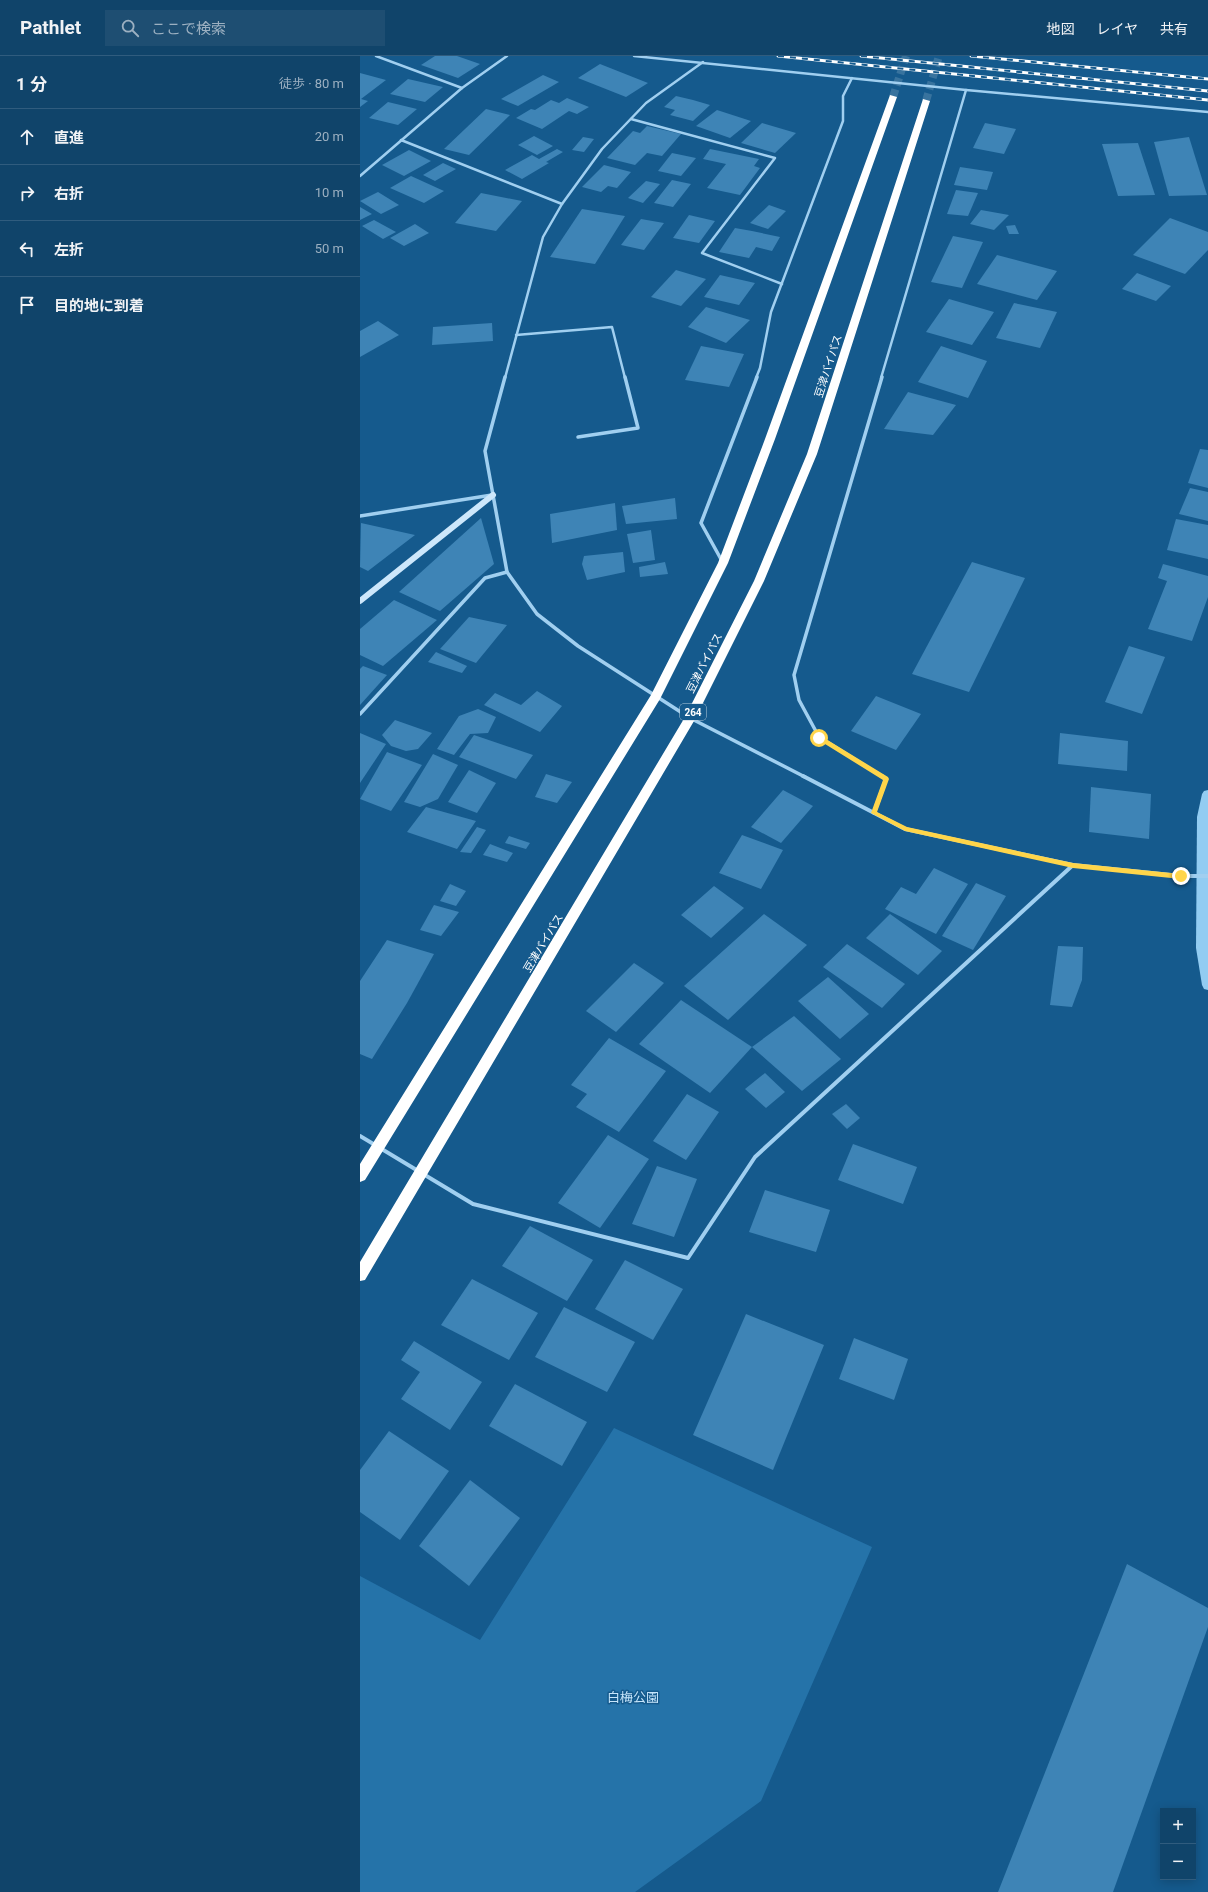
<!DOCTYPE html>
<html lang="ja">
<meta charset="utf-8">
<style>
:root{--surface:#10446a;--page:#1e4e72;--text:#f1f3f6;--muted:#9cb0c1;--line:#305c7e}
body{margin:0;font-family:Roboto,"Noto Sans JP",sans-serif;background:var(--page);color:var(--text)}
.controls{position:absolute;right:12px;bottom:12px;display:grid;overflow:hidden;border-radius:0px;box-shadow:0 2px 10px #0003}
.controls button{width:36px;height:36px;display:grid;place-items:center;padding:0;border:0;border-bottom:1px solid var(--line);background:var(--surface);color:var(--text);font:20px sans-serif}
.stop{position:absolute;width:12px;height:12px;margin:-9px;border:3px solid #ffd54a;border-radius:50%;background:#fff}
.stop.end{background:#ffd54a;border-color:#fff;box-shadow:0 1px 4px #0008}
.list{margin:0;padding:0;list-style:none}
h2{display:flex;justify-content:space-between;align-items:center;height:52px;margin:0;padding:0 16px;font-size:17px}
h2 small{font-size:13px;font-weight:400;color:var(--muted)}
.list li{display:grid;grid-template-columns:26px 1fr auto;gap:12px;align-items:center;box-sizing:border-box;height:56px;padding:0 16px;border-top:1px solid var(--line)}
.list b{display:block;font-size:15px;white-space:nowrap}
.list em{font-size:13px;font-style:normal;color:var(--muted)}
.icon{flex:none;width:22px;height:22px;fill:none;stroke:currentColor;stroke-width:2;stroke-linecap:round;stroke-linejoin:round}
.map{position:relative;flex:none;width:848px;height:1836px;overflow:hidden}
header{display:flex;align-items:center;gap:24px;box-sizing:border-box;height:56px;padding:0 20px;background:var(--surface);border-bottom:1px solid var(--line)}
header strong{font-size:19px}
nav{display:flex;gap:22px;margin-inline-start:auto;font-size:14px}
.search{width:280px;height:36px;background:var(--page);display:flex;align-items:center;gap:10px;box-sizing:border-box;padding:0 14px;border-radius:0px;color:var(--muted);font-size:15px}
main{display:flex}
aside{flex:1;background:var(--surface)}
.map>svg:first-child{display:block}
.green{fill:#2573a9}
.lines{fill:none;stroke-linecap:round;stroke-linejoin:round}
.stream{fill:#92ccf2;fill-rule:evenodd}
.building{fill:#3e84b6}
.highway-tunnel{stroke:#38739e;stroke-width:8;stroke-dasharray:8 4;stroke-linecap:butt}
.street-far2{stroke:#a0cff0;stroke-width:2.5}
.street-far1{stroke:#a0cff0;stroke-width:3.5}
.street{stroke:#a0cff0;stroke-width:4}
.secondary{stroke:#cde7fb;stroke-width:6}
.highway{fill:#fff;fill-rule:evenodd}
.rail-casing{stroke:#fff;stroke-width:3}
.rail{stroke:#155a8d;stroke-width:2;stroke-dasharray:6;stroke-linecap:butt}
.route{fill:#ffd54a}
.labels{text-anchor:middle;stroke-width:3;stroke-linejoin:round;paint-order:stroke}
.shield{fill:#155a8d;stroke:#b9cedd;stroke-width:1}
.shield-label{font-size:10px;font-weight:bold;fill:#fff}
.street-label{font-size:11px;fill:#fff;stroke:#155a8d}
.near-park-label{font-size:13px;fill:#c6e5fb;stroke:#155a8d}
</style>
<header>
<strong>Pathlet</strong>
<div class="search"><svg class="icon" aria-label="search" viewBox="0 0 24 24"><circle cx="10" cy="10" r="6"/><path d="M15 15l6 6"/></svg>ここで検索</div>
<nav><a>地図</a><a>レイヤ</a><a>共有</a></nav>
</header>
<main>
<aside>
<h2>1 分<small>徒歩 · 80 m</small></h2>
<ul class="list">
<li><svg class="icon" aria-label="ahead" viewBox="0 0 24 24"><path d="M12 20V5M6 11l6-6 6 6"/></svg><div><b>直進</b></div><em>20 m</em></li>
<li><svg class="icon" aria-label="right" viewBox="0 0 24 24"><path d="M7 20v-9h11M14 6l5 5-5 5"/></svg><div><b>右折</b></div><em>10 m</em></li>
<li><svg class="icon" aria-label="left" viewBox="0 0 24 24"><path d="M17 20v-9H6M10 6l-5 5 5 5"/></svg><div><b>左折</b></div><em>50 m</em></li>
<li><svg class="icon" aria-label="arrive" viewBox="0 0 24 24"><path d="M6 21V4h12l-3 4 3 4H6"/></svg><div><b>目的地に到着</b></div></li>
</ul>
</aside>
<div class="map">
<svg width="848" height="1836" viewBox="0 0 848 1836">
<rect width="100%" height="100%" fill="#155a8d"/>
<polygon class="green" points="254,1372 512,1491 401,1745 275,1836 0,1836 0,1520 120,1584"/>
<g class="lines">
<polygon class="stream" points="848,734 848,934 844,933 842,929 836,892 837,761 842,738 844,735"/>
</g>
<g class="building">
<polygon points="75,0 97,0 120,8 98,22 61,9"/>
<polygon points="240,8 288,27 266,41 218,22"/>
<polygon points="0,17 26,24 1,43 8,45 0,51"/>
<polygon points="183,19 199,26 158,50 141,43"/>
<polygon points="48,23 83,31 65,46 30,38"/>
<polygon points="316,40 333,44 350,49 333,65 310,59 315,54 304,51"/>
<polygon points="207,42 229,51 217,58 209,55 182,73 156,62 171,53 175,54 191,44 199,47"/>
<polygon points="28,46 57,53 38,69 9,62"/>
<polygon points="126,53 150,59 109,99 84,93"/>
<polygon points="357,54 391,65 370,82 336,70"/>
<polygon points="402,67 436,77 415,97 381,87"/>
<polygon points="625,67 656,73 644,98 613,92"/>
<polygon points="287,70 321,78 302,100 287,97 275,109 247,102 273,75 280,77"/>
<polygon points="174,80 193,90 177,99 158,89"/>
<polygon points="223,81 234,83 224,96 212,94"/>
<polygon points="829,81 847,139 809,140 794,86"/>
<polygon points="778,87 795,139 758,140 742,88"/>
<polygon points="197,93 203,96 186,106 189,107 162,123 145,114 172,99 179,103"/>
<polygon points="350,93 399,103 394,110 400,112 380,139 347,132 366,108 343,103"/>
<polygon points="49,94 71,105 44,120 22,109"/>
<polygon points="312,97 336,102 321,120 298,115"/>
<polygon points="83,107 96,113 75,125 63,119"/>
<polygon points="244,109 271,116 257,132 248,130 241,136 222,131"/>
<polygon points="600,111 633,116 627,134 594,129"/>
<polygon points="51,120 84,135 64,147 30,132"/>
<polygon points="312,124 331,128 313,151 294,147"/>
<polygon points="286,125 300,128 283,147 268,142"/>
<polygon points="596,134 618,137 608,160 587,158"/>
<polygon points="18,136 39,149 21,158 0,145"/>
<polygon points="121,137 162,145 136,175 95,167"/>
<polygon points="409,149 426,155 408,173 390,167"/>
<polygon points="0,151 12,158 0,164"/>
<polygon points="222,153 265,160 235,208 190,201"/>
<polygon points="621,154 649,159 634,174 610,168"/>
<polygon points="329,159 355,165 339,187 313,182"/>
<polygon points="810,162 848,176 848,194 825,218 773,199"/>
<polygon points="281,163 304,167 284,194 261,189"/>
<polygon points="14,164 36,176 23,183 2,170"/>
<polygon points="55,168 69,177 44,190 30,182"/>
<polygon points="655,169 659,178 649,178 646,170"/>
<polygon points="375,172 392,175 420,181 412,195 396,191 389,202 359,196"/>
<polygon points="593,180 623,186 602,232 571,226"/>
<polygon points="637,199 697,215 677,244 617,228"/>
<polygon points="316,214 346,223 321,250 291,241"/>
<polygon points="777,217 811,230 796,245 762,233"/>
<polygon points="360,219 395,227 379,249 344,241"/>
<polygon points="589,243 634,256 612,289 566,276"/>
<polygon points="654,247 697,256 680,292 636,282"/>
<polygon points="346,251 390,264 366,287 328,271"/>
<polygon points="18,265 39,279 0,301 0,275"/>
<polygon points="132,267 133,285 72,289 73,271"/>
<polygon points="341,290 384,298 369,331 325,324"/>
<polygon points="581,290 627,305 608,342 558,326"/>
<polygon points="548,336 596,349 573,379 524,373"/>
<polygon points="840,393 848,394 848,432 828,427"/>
<polygon points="830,432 848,436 848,465 819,458"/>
<polygon points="315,442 317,463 266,468 262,450"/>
<polygon points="255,447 257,474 192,487 190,458"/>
<polygon points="121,462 134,508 80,555 39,536"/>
<polygon points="816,463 848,469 848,503 807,494"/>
<polygon points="1,467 55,479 8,515 0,511"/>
<polygon points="291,474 295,504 273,507 267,478"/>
<polygon points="263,496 265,516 227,524 222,508 224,500"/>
<polygon points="305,506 308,518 280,521 279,511"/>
<polygon points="612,506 665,522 609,636 552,618"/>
<polygon points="803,508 848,520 848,541 832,585 788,573 807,525 798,522"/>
<polygon points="34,544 77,564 23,610 0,599 0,573"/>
<polygon points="109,561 147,569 116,607 80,593"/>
<polygon points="769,590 805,601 782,658 745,646"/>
<polygon points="76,596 107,610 102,617 68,606"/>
<polygon points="3,610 27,619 0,649 0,613"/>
<polygon points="177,635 202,650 180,676 124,649 135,637 161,649"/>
<polygon points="516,640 561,658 536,694 491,675"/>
<polygon points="118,653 136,661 128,677 110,678 94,699 77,693 99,660"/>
<polygon points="35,664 72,677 58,693 46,695 31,690 22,679"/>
<polygon points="0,677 26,688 0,727"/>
<polygon points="700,677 768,685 767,715 698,708"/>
<polygon points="114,679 173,699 156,723 99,701"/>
<polygon points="27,696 62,709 31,755 0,743"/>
<polygon points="73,698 98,709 78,743 60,751 44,746"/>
<polygon points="109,714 136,727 117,757 88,746"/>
<polygon points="186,718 212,726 197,747 175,741"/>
<polygon points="731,731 791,738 789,783 729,776"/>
<polygon points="423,734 453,750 421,787 391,771"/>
<polygon points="66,751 116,765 97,793 47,776"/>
<polygon points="117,771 126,774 111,797 100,796"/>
<polygon points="382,779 423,794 401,833 359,817"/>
<polygon points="149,780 170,787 166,793 145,787"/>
<polygon points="130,788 153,797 147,806 123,799"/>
<polygon points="574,812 608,828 576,878 525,853 541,831 556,838"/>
<polygon points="616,827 646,840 613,894 582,880"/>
<polygon points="90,828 106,835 96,850 80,845"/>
<polygon points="354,830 384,852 351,882 321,859"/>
<polygon points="74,849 99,856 81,880 60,874"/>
<polygon points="404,858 447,889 368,964 324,930"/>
<polygon points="530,858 582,895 558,919 506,882"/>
<polygon points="27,884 74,898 47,947 12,1003 0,998 0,925"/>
<polygon points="487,888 545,928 522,952 463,911"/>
<polygon points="698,890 723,891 722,924 712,951 690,949"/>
<polygon points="274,907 304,927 256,976 226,955"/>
<polygon points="468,921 509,958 480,983 438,945"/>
<polygon points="321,944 392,991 350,1037 279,988"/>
<polygon points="434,960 481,1003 442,1035 392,991"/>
<polygon points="249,982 306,1015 259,1076 216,1051 227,1038 211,1029"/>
<polygon points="405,1017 425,1036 406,1052 385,1033"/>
<polygon points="327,1038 359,1056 326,1104 293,1085"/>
<polygon points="486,1048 500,1062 487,1073 472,1058"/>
<polygon points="248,1079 289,1103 240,1172 198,1147"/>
<polygon points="493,1088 557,1111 543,1148 478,1124"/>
<polygon points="297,1110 337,1123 314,1181 272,1168"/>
<polygon points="405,1134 470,1154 456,1196 389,1176"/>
<polygon points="170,1170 233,1204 207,1245 142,1210"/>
<polygon points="265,1204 323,1233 293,1284 235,1253"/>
<polygon points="112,1223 178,1257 149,1304 81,1269"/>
<polygon points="204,1251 275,1286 247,1336 175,1301"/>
<polygon points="386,1258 464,1289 413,1414 333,1379"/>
<polygon points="494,1282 548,1303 534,1344 479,1323"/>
<polygon points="54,1285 122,1326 90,1374 41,1343 60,1316 41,1304"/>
<polygon points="155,1328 227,1366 202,1410 129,1370"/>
<polygon points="29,1375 89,1415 40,1484 0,1456 0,1414"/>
<polygon points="110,1424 160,1462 109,1530 59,1490"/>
<polygon points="767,1508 848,1552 848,1571 753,1836 638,1836"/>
</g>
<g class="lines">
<g class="highway-tunnel">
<polyline points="533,41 546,0"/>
<polyline points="566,45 579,0"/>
</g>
<g class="street-far2">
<polyline points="16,0 102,32"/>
<polyline points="274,0 606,34 848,56"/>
<polyline points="271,63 415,102 342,197 422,228"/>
<polyline points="41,84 202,148"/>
<polyline points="0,120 102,32 147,0"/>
<polyline points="156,279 252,271 265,322"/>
<polyline points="145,322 183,181 202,148 242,93 286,47 343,6"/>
<polyline points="396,322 400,312 411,256 483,65 483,40 492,22"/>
<polyline points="521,322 606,34"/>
</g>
<g class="street-far1">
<polyline points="145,321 125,395 147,516 177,558 218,590 330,662 445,721"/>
<polyline points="522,321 434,619 439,644 459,681 523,721"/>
<polyline points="218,381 278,372 265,321"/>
<polyline points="0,460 132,439"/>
<polyline points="362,505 341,467 397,321"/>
<polyline points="0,658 125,522 147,516"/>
</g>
<g class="street">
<polyline points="443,720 545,773 713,809 821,820 848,820"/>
<polyline points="514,757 526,723 522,720"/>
<polyline points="0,1080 113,1148 328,1202 395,1101 713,809"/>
</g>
<polyline class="secondary" points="0,545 133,439"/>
<g class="highway">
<polygon points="530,39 537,41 415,383 368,507 300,643 5,1124 0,1126 0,1108 291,639 358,507 405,383"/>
<polygon points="563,43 570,45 457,398 404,525 334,665 5,1224 0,1225 0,1206 325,661 394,525 447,398"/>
</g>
<g class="rail-casing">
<g id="rail">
<polyline points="418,0 848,44"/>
<polyline points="501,0 848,35"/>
<polyline points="611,0 848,23"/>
</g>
</g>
<use href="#rail" class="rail"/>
</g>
<polygon class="route" points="457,680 461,680 528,721 529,723 517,756 547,771 713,807 821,818 824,820 821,823 713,812 545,775 511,757 523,724 457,683"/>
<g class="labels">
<rect class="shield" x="320" y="648" width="26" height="16" rx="3"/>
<g class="shield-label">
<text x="333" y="660">264</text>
</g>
<g class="street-label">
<text transform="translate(468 310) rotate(-72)" y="4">豆津バイパス</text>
<text transform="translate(344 607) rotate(-63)" y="4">豆津バイパス</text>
<text transform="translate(183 887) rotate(-59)" y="4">豆津バイパス</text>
</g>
<g class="near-park-label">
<text x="273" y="1646">白梅公園</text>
</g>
</g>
</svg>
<div class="controls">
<button>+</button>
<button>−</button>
</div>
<div class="stop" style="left:459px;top:682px"></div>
<div class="stop end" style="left:821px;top:820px"></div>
</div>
</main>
